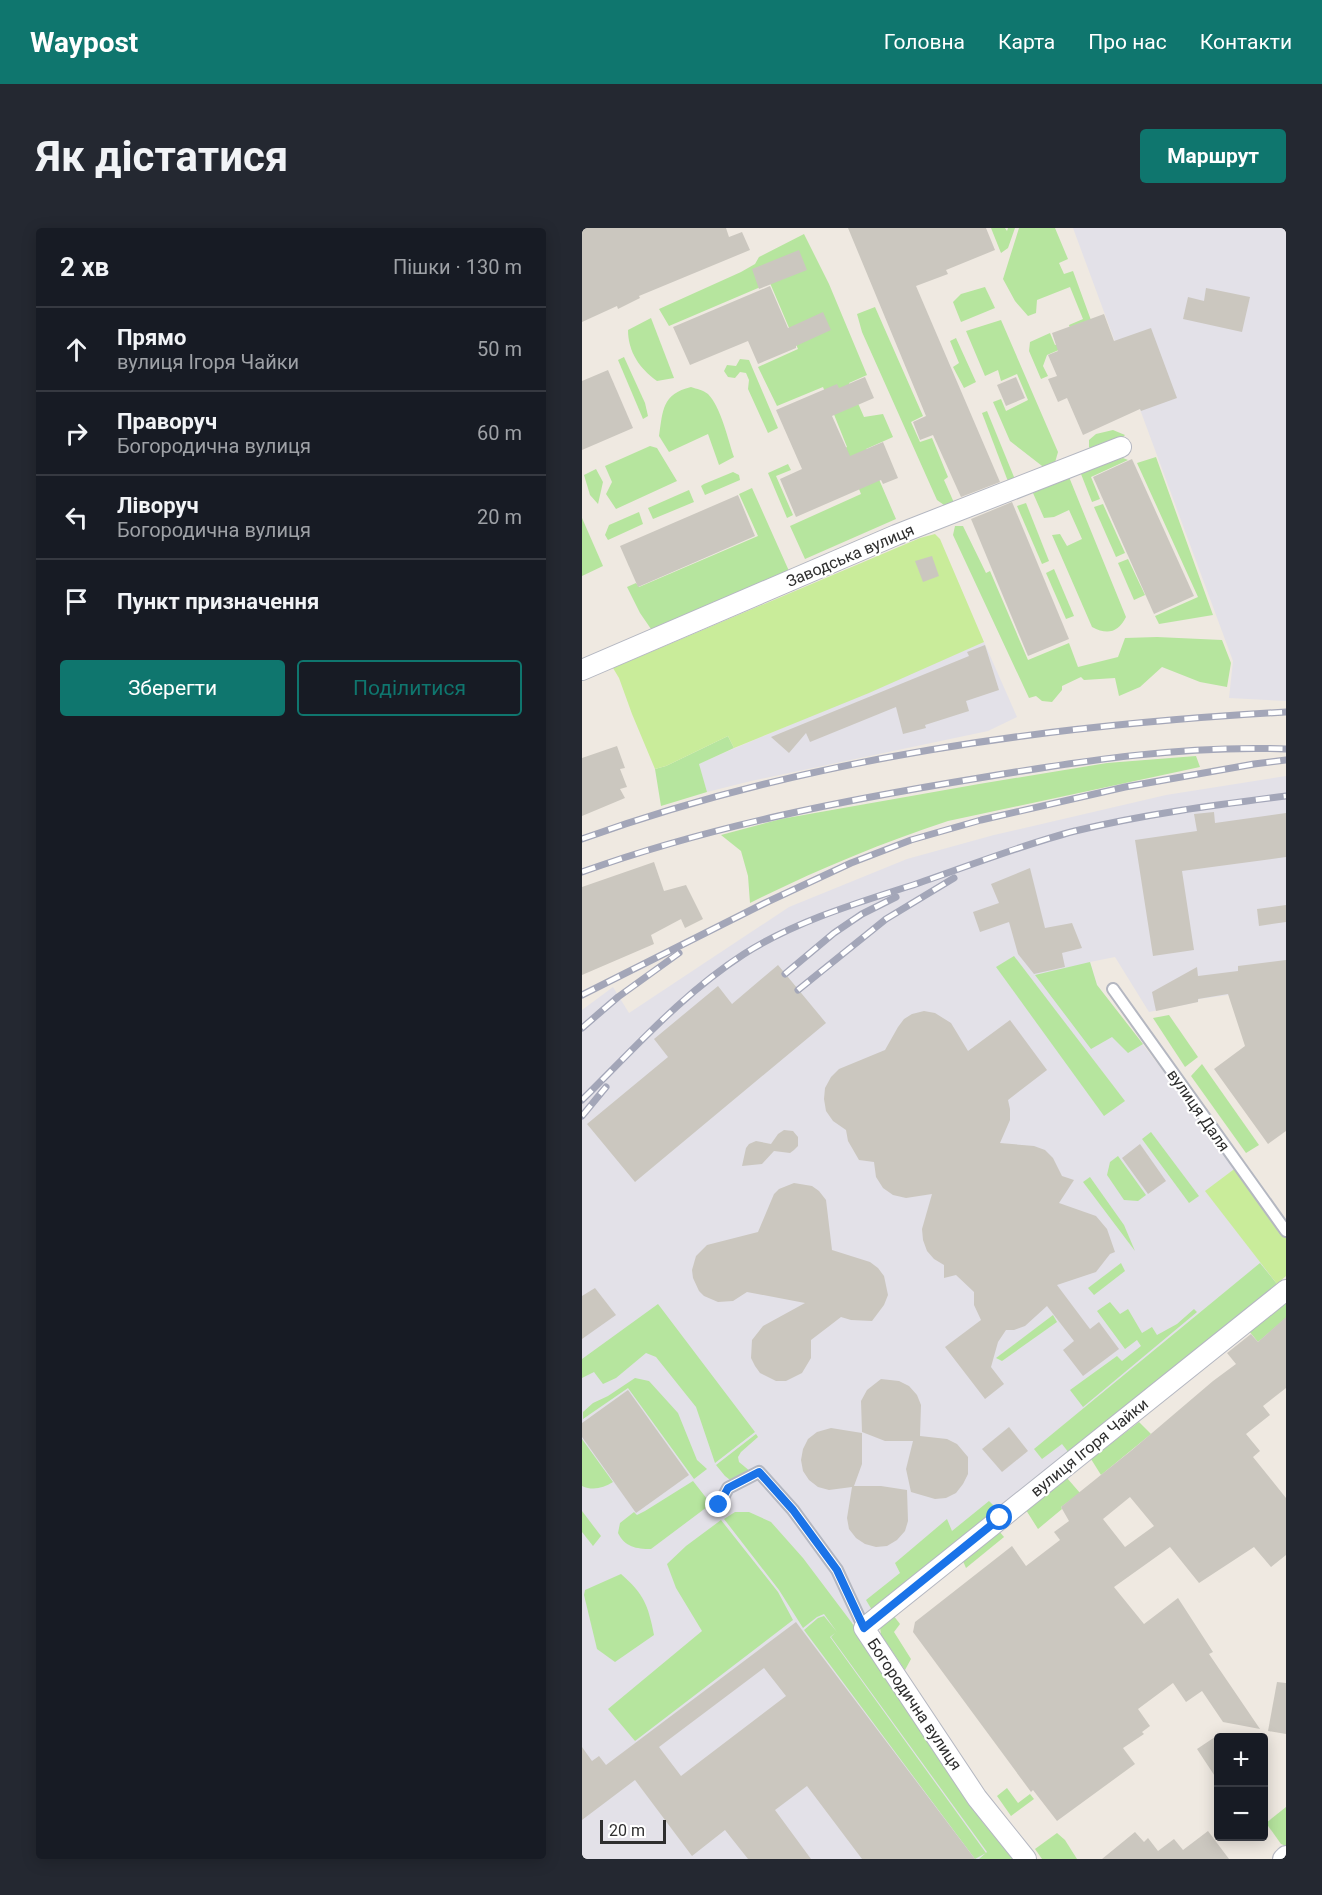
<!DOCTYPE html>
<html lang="uk">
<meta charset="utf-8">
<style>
:root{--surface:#171b24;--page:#242831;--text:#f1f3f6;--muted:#9ea1a6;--line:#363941;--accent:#0f766e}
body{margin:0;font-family:Roboto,sans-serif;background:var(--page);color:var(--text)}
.controls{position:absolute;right:18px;bottom:18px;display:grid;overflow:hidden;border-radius:6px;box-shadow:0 3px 15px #0003}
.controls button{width:54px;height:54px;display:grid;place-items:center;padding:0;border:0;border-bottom:2px solid var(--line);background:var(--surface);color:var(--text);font:30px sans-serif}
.scale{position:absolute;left:18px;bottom:15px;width:66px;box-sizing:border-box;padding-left:6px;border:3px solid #2e2e2e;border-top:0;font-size:16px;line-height:21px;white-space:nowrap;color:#2e2e2e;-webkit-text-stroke:4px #fff;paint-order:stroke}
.stop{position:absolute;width:18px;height:18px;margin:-14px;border:4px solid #1a73e8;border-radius:50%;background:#fff}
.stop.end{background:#1a73e8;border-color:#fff;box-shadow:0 2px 6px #0008}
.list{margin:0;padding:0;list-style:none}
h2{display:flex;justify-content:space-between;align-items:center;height:78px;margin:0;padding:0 24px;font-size:26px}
h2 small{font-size:20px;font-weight:400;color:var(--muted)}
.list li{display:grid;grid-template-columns:39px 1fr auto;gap:18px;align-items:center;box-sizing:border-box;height:84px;padding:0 24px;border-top:2px solid var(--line)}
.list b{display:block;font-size:22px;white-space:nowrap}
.list p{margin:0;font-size:20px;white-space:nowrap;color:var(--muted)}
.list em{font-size:20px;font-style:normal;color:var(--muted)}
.actions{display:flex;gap:12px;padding:18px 24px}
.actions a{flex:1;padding:14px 0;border:2px solid var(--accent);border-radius:6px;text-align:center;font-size:21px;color:var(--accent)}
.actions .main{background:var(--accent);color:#fff}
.icon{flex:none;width:33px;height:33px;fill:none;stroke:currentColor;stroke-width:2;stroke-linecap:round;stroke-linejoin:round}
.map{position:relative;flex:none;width:704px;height:1631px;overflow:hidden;border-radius:6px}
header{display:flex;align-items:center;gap:36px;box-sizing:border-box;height:84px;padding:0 30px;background:var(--accent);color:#fff}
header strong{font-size:28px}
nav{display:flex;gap:33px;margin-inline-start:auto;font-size:21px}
.intro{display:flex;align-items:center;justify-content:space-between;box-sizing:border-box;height:144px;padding:0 36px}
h1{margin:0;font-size:42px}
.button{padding:15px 27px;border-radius:6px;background:var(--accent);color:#fff;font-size:21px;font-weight:700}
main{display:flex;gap:36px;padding:0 36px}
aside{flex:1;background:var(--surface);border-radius:6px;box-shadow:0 3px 15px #0003}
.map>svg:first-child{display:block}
.industrial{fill:#e3e1e8}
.green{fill:#b6e59e}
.pitch{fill:#c9ec9a}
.building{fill:#cbc7bf;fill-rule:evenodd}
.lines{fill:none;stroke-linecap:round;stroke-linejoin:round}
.lane-casing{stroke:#b4b7c1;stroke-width:14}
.street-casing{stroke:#b4b7c1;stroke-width:22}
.lane{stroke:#fff;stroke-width:10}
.street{stroke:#fff;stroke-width:20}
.rail-casing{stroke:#a3a6b8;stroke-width:7}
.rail{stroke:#fff;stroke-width:4.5;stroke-dasharray:14;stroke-linecap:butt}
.route{stroke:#1a73e8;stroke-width:8}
.labels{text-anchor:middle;stroke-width:4.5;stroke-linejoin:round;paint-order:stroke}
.street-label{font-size:16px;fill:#2e2e2e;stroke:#fff}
</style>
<header>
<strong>Waypost</strong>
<nav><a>Головна</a><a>Карта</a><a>Про нас</a><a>Контакти</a></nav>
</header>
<div class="intro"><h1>Як дістатися</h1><a class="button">Маршрут</a></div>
<main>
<aside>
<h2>2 хв<small>Пішки · 130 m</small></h2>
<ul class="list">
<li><svg class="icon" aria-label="ahead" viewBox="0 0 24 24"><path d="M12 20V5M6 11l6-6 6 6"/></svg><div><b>Прямо</b><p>вулиця Ігоря Чайки</p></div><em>50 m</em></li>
<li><svg class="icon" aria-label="right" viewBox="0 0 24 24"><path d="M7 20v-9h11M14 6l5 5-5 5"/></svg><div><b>Праворуч</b><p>Богородична вулиця</p></div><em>60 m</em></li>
<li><svg class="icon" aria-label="left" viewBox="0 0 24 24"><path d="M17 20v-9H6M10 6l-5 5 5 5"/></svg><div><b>Ліворуч</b><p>Богородична вулиця</p></div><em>20 m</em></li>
<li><svg class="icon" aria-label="arrive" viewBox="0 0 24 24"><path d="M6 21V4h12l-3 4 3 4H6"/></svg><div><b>Пункт призначення</b></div></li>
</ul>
<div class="actions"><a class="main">Зберегти</a><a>Поділитися</a></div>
</aside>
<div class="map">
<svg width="704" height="1631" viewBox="0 0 704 1631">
<rect width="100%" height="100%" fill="#efe9e1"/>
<g class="industrial">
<polygon points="491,0 704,0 704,473 647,470 651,433"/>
<polygon points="402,414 435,489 406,503 169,553 125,564 116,536"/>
<polygon points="704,548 704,759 617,771 616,774 567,784 533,729 508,734 515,757 655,939 704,1048 487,1225 290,1382 270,1395 275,1406 348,1518 402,1596 432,1631 0,1631 0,782 31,759 47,785 207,679 325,631 412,607 584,567"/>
</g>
<g class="green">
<polygon points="409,0 423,0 425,3 426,0 433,0 426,20 419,25"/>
<polygon points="437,0 473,0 486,31 477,35 482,46 491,43 514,106 465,127 461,138 466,148 459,151 447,123 448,114 468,105 473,117 491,111 487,97 501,91 488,59 455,72 454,85 446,88 433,73 421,51"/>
<polygon points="222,6 247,56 285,147 267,155 282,189 301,186 311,209 284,221 314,291 223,331 208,298 279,266 261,221 265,219 241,159 195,178 176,139 216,121 188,55 87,98 77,81 159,44 173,36 177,29"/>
<polygon points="403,59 413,80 379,94 371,74 379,66"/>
<polygon points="293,79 341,188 329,194 338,214 350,210 366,249 362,252 373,277 362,277 355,272 280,104 275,86"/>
<path d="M 69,90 L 92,150 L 75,153 C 58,141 46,124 46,102 Z"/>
<polygon points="419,92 476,224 472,238 464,241 428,213 411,174 419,171 424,183 446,172 435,146 419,153 416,142 403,148 384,103"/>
<polygon points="374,110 394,154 382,160 371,139 377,135 368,113"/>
<polygon points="42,129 63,175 66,188 61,191 36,132"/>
<polygon points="158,131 167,132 196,200 186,205 166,161 167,152 164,145 158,144 153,150 146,149 142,143 145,137 154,138"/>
<path d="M 109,159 C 115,161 121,162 126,166 C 139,179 146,212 152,229 L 137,237 L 126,206 L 87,224 L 77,208 C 81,182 80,166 109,159 Z"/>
<polygon points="405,183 432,249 431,254 427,256 400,185"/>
<polygon points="531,202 543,207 538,212 511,224 507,219 507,212 514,206"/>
<polygon points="68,218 75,220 95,253 34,281 24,266 30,254 23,238"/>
<polygon points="574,229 631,387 577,396 573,388 616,369 555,235"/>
<polygon points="541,230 546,232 509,249 518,271 510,274 499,246 526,233"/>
<polygon points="206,236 209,242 194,248 211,287 205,290 186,245"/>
<polygon points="14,241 21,254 16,276 8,267 2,247"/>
<polygon points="151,244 157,247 158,252 123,267 119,258 122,256"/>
<path d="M 487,249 L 544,389 C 536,405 525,407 510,399 L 470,307 L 478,306 L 485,318 L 500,311 L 487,282 L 472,289 L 462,290 L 451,265 Z"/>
<polygon points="170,260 207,343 69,401 58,385 45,359 54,355 57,359 176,308 157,266"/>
<polygon points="107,262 112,274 71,291 66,280"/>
<polygon points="444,275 467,333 460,336 435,278"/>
<polygon points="521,276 543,325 534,329 512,279"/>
<polygon points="57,284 61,296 26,312 23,307 27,297"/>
<polygon points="0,290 21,338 0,348"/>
<polygon points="373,298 381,298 404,345 408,343 446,432 487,415 496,439 536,429 543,410 575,409 640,412 649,435 645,459 618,454 580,439 558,459 537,468 533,450 502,452 499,449 480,458 480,462 470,474 460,473 454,468 447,470 371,307"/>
<polygon points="546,331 563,367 552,372 536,335"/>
<polygon points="472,341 492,388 484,391 464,345"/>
<polygon points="146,508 152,520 117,536 125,564 79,578 73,541 84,538"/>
<path d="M 614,528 L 618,539 L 366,593 C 299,615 232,643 168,675 L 166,648 L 159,623 L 139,607 L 199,591 L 397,556 L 525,535 Z"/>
<polygon points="432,728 543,873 522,888 414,739"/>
<polygon points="508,734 515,757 561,816 546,825 530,809 509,821 453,747"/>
<polygon points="587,787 616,829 603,839 571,790"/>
<polygon points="620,836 677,917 664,925 609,848"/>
<polygon points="569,904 617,968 607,975 560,911"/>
<polygon points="536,928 564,967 556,973 542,972 525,947 528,934"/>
<polygon points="508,949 542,997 553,1023 501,954"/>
<polygon points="539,1035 543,1043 512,1067 506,1060"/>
<polygon points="678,1035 695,1056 487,1225 480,1216 460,1231 452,1221"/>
<polygon points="528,1074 538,1086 546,1081 560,1105 570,1099 575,1107 595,1096 612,1081 615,1084 501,1179 488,1162 535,1128 540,1133 559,1118 555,1112 543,1121 515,1083"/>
<polygon points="704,1074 704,1090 676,1114 667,1103"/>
<polygon points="76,1076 173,1204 133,1235 114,1179 74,1129 64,1125 34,1150 21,1156 12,1144 0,1150 0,1131"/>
<polygon points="471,1087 475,1094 420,1133 414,1130"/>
<polygon points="53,1150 67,1153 96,1185 115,1232 125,1241 112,1251 46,1160 1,1191 1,1184 11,1175 26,1168"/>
<polygon points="557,1194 569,1206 519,1247 509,1231"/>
<polygon points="174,1206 176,1209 159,1224 156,1229 157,1234 169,1244 152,1255 143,1248 134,1237"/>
<path d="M 0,1211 L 31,1254 C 21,1260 11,1263 0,1258 Z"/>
<polygon points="485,1250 498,1265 479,1279 480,1281 456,1301 444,1282"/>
<path d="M 111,1253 L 129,1276 L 69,1321 C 54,1321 43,1319 36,1305 L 38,1295 L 52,1284 L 55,1287 L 63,1283 Z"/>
<polygon points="407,1273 415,1281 290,1382 284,1372 318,1345 313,1335 365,1291 370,1303"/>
<polygon points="0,1283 19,1308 11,1318 0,1304"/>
<polygon points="153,1284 167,1284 189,1294 221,1330 270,1395 348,1518 402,1596 432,1631 397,1631 405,1624 249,1409 253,1405 248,1409 404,1625 393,1631 222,1402 236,1390 242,1388 255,1404 242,1386 235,1389 221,1400 197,1362 142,1291"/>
<polygon points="139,1292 196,1364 211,1392 53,1513 26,1481 120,1403 94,1360 85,1336 104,1318"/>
<polygon points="417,1303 422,1309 384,1340 380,1331"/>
<path d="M 39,1346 C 62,1366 66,1377 72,1407 L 33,1434 L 15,1421 L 2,1367 L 3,1362 Z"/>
<polygon points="311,1387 318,1396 312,1404 329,1431 323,1442 299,1407 298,1399"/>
<polygon points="425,1560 436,1575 448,1566 452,1571 429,1588 415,1568"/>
<polygon points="704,1579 704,1618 699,1616 684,1595"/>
<polygon points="475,1605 483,1612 495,1631 460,1631 453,1621"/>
</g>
<g class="pitch">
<polygon points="353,306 358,311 402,414 287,465 152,520 146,508 84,538 73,541 50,486 37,450 31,440 338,310"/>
<polygon points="655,939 704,1005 704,1048 695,1056 623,963"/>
</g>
<g class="building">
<polygon points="0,0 144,0 147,9 160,4 168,22 57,68 58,70 36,81 35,78 0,94"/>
<polygon points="266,0 404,0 413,22 364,42 366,46 334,58 418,254 379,269 351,207 338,212 331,194 344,188"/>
<polygon points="217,22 225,42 177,61 170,41"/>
<polygon points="188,58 206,100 241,84 249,102 214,118 214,120 176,136 166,113 108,137 91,99"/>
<polygon points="624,60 668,69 660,104 601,91 606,69 622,73"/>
<polygon points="522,86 532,113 569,100 595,170 559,183 558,181 501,207 485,170 476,174 466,151 475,148 466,127 476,123 470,105"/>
<polygon points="26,142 51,200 0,222 0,153"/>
<polygon points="283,149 292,170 250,188 268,228 301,214 316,250 301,256 299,252 214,289 198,251 220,241 194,182 255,156 257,160"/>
<polygon points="434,149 443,170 424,178 415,157"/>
<polygon points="550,231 612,368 572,386 511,249"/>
<polygon points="156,267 173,308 56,359 38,318"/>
<polygon points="430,274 487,411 446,428 389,291"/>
<polygon points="350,328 357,348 341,354 333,333"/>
<polygon points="403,417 417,462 384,473 387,483 343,497 344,500 321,506 314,479 228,514 224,505 207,525 189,509 387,428 385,424"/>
<polygon points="35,518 43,540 38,541 45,559 38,561 43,570 0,588 0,530"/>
<polygon points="632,584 633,595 704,585 704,629 600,643 612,722 571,728 553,612 615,603 612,586"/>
<polygon points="72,634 82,663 104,657 121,691 103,700 99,691 69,707 72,716 0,747 0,659"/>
<polygon points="448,640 463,700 490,695 500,720 480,725 483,739 452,746 436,726 427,694 398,704 391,684 417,675 409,656"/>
<polygon points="704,677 704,694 677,698 675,681"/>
<polygon points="704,732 704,903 686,916 632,841 663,818 646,766 616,771 616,774 574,783 570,764 615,739 616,748 656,743 656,738"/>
<polygon points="196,737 244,795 53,954 5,896 86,829 72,811 136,758 150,776"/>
<polygon points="342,783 353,785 369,795 386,823 428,792 465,842 426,872 428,881 428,892 418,915 452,918 463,922 471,930 480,948 492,952 477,975 514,988 525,1001 533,1024 528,1026 514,1044 475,1057 508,1101 517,1094 537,1121 501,1148 481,1122 492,1113 465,1078 443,1098 432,1102 424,1102 416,1114 409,1139 422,1156 403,1171 363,1119 399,1092 392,1077 392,1064 374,1047 362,1050 362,1037 352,1031 345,1023 341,1012 340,1001 350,966 324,970 311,967 301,960 294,949 292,934 277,932 266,913 264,902 251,893 244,883 242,871 243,860 249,849 257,841 303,822 316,799 322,791 330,786"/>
<polygon points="202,902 211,903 216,909 216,918 212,922 208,925 192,923 180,936 160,938 164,920 167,916 174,913 189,916 196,906"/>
<polygon points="558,916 584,953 566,966 540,930"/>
<polygon points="212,955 230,958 237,963 244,972 250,1022 288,1034 296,1040 302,1048 306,1067 302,1077 290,1093 269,1092 259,1089 246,1099 229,1112 229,1130 220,1145 204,1153 194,1153 178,1145 173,1138 169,1130 170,1112 181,1098 223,1075 165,1064 151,1073 136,1074 122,1068 117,1063 111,1050 110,1042 114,1028 125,1017 176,1004 192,966 197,961"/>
<polygon points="13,1060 34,1087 0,1111 0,1068"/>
<path d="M 704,1089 L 704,1160 L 681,1178 L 688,1187 L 664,1206 L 678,1223 L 671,1229 L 704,1270 L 704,1327 L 689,1339 L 672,1319 L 617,1355 L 588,1319 L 532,1359 L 562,1396 L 596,1370 L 631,1424 L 627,1426 L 678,1501 L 641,1494 L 620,1463 L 604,1474 L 591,1455 L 556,1481 L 568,1498 L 560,1504 L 562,1506 L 541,1520 L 553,1536 L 475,1593 L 451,1562 L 449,1564 L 331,1404 L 333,1394 L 430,1318 L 444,1338 L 478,1312 L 472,1304 L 487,1293 L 479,1279 L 550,1222 L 631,1153 L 654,1136 L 645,1125 L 669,1106 L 676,1114 ZM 548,1269 L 572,1298 L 543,1319 L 521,1291 Z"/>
<polygon points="299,1151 317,1153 327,1158 335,1167 339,1177 338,1208 365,1211 375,1216 386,1229 386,1246 381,1256 374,1265 364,1270 353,1271 329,1264 324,1241 331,1213 303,1213 280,1204 279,1173 285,1162"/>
<polygon points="46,1162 107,1247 54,1285 0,1209 0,1195"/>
<polygon points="427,1199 446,1223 420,1244 400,1221"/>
<polygon points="249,1200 280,1205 280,1236 272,1258 299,1258 325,1262 326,1293 323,1303 315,1312 305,1318 294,1319 283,1316 274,1310 267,1301 265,1290 270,1259 247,1262 236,1259 227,1252 221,1243 219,1232 221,1221 226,1211 235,1204"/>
<path d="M 214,1394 L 220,1402 L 393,1631 L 280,1631 L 225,1558 L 193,1582 L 229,1631 L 166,1631 L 143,1602 L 110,1628 L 53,1552 L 0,1592 L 0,1519 L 10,1533 L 17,1528 L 24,1537 ZM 182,1440 L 204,1468 L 99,1548 L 77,1519 Z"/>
<polygon points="695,1454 704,1455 704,1506 686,1503"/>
<polygon points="636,1507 636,1553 615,1521"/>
<polygon points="626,1603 647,1631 520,1631 553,1604 562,1614 566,1610 576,1623 592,1611 601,1622"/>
</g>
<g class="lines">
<g class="lane-casing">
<g id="lane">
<polyline points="531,761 704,1003"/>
<polyline points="137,1277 146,1260 177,1244 211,1282 255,1342 282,1400"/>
</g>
</g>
<g class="street-casing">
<g id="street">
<polyline points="0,442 314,307 539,219"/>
<polyline points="444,1631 395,1570 282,1400 704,1062"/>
<polyline points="701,1631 704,1628"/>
</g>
</g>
<use href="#lane" class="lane"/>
<use href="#street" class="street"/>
<g class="rail-casing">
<g id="rail">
<path d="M 0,611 C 224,530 468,497 704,484"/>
<path d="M 0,644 C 128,598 263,572 397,550 C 499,533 601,517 704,521"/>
<polyline points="203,746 252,705 280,686 314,669"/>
<polyline points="216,762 304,691 372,650"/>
<polyline points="0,767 183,675 269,635 329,612 399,592 543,559 672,536 704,532"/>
<polyline points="0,800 36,769 97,725"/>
<path d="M 0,872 C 52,821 100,766 162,726 C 214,693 275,675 334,656 C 387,638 439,617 493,603 C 563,586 633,577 704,568"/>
<polyline points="0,888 24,859"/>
</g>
</g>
<use href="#rail" class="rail"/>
</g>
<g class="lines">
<polyline class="route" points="137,1277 146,1260 177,1244 211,1282 255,1342 282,1400 418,1290"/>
</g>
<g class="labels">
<g class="street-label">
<text transform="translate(268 327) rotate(-23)" y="6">Заводська вулиця</text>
<text transform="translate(617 882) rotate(55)" y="6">вулиця Даля</text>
<text transform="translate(507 1219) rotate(-39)" y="6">вулиця Ігоря Чайки</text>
<text transform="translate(333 1476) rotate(56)" y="6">Богородична вулиця</text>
</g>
</g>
</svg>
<div class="controls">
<button>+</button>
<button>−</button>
</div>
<div class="scale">20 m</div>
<div class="stop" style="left:418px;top:1290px"></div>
<div class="stop end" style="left:137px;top:1277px"></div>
</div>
</main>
